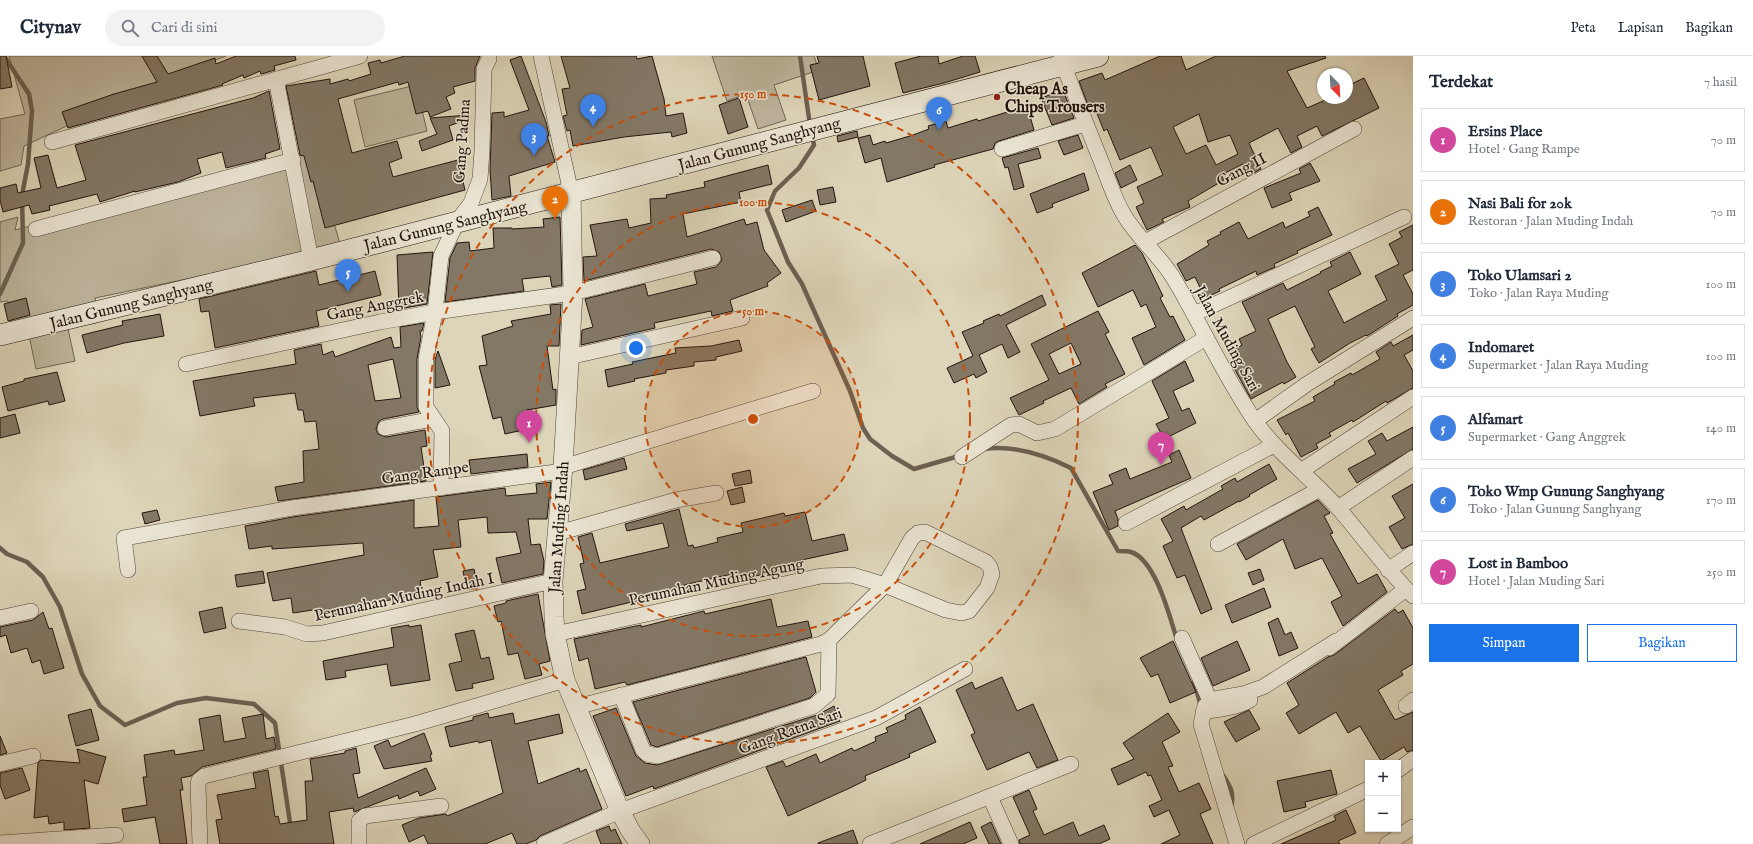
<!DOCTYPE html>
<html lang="id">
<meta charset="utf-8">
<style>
:root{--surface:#fff;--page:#f2f2f3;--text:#1f2937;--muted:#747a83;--line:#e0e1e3;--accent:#1a73e8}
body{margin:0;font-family:"IM FELL English",serif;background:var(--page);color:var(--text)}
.controls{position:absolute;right:12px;bottom:12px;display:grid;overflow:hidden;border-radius:0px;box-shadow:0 1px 3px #0004}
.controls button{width:36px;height:36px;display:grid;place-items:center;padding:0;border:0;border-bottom:1px solid var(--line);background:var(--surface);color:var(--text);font:20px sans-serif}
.compass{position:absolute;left:1317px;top:12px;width:36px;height:36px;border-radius:50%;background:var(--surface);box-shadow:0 1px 3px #0004;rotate:156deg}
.you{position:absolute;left:636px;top:292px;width:14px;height:14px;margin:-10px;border:3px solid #fff;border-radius:50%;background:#1a73e8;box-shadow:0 0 0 6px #1a73e833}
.badge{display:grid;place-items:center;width:26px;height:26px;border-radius:50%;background:var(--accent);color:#fff;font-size:13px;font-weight:700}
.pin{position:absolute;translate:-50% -33px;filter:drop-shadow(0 1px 2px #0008)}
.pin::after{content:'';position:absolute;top:21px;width:14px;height:12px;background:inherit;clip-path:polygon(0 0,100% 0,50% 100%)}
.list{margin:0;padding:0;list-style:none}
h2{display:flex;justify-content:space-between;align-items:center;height:52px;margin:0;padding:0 16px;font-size:17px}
h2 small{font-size:13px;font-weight:400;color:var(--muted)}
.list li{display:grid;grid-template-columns:26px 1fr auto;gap:12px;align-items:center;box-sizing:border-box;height:64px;margin:0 8px 8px;padding:0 8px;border:1px solid var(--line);border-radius:0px}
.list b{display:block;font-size:15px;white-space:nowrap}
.list p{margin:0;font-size:13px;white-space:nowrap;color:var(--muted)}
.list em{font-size:13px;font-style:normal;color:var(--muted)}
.actions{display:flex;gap:8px;padding:12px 16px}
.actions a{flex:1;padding:9px 0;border:1px solid var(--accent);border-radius:0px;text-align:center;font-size:14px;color:var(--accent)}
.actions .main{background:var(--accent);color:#fff}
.icon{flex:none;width:22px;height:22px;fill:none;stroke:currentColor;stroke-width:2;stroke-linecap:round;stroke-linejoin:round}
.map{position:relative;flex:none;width:1413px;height:788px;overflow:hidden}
header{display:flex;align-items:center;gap:24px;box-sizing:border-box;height:56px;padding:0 20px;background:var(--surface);border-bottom:1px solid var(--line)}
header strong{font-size:19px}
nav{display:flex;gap:22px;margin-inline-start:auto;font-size:14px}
.search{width:280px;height:36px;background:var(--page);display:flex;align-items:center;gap:10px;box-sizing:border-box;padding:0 14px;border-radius:22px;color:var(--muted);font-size:15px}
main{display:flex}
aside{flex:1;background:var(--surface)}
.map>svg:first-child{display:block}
.green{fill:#bdb49c;stroke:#6f6454}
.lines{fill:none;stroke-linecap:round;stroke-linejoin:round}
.stream{stroke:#6b6051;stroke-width:4.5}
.building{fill:#837866;stroke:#21140d;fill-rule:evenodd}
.minor-casing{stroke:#504438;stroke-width:16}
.tertiary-casing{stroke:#504438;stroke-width:20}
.secondary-casing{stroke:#21140d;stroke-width:22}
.minor{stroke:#e9e4d2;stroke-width:15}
.tertiary{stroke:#e9e4d2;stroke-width:19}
.secondary{stroke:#e9e4d2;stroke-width:21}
.ring{fill:none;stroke:#ca4f0c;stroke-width:2;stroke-dasharray:7 5}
.poi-dot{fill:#8f2418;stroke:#e9e4d2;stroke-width:1.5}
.labels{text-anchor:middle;stroke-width:3;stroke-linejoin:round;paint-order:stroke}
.poi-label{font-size:16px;font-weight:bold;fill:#21140d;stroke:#e9e4d2;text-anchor:start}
.street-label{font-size:16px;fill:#21140d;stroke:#e9e4d2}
.centre{fill:#ca4f0c;stroke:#e9e4d2;stroke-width:2}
.ring-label{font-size:12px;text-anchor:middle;font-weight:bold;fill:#ca4f0c;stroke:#e9e4d2;stroke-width:3;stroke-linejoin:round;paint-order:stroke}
</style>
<header>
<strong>Citynav</strong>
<div class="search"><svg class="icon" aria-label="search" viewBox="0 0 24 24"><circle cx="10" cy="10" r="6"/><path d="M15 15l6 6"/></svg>Cari di sini</div>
<nav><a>Peta</a><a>Lapisan</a><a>Bagikan</a></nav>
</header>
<main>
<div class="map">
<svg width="1413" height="788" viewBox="0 0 1413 788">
<rect width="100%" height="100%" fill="#ddd5b9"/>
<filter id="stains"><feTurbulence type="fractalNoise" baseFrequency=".005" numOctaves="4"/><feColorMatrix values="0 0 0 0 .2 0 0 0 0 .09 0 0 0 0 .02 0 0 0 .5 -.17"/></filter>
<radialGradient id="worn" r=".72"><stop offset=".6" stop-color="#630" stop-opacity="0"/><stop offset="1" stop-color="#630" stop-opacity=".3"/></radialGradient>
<g class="green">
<polygon points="9,0 226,0 173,20 24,90 21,109 0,115 0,63 25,58"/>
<polygon points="712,0 814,0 819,14 774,29 786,64 758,73 746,38 727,45"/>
<polygon points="416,29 427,75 365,91 354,44"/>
<polygon points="306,98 328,147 341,191 95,242 99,266 68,273 75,305 36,313 27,270 11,267 8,245 0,246 0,166 18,161 15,174"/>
</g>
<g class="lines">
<g class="stream">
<polyline points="800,0 810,69"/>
<polyline points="812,80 814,89 799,112 775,135 767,154 788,206 802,228 850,335 863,372 870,383 892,400 914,413 959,400"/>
<polyline points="0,238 23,187 22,139 28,108 32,55 29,38 4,0"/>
<path d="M 984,393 C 1014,389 1045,399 1071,412 L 1118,495 C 1122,495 1127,495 1131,496 C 1156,504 1170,562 1177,584"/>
<polyline points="0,492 7,498 27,506 43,521 60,551 82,618 100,650 125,669 177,647 206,642 254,648 275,667 291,773"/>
<polyline points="1194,626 1201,650"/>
<path d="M 1223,719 C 1232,733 1234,737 1231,753"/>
</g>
</g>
<g class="building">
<polygon points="0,0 6,0 12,31 0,33"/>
<polygon points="142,0 157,0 168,18 215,2 216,8 236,0 295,0 296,4 274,10 275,14 261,18 260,15 244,22 243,19 222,28 223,29 68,72 62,56 114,38 157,26"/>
<polygon points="405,0 480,0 475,12 475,25 453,31 455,37 446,41 451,53 430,61 428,55 416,58 408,26 399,29 398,26 338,43 352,97 397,85 402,102 389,107 393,121 458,104 465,134 325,172 313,125 311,126 304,100 300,99 286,30 330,23 330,28 348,23 349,25 371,18 368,7 380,4 381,7"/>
<polygon points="521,0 546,66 549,80 547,80 555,106 509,120 511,140 492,144 490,114 492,57 504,56 504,61 529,54 510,4"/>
<polygon points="561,0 636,0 637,3 652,0 664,43 666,60 683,57 687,77 672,81 671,76 624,81 573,90 570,74 567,75 563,60 567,59 562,33 570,32"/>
<polygon points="817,0 863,0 870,30 819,44 810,9 819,7"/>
<polygon points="921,0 938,0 939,8 963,0 975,0 980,16 944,27 903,37 895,7"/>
<path d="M 1160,0 L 1181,0 L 1186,14 L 1216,0 L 1325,0 L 1326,2 L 1287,15 L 1307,52 L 1330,42 L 1347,42 L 1347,30 L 1364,22 L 1379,52 L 1322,80 L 1317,70 L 1297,80 L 1302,91 L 1291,97 L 1278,72 L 1249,87 L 1261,113 L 1248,120 L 1243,108 L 1221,119 L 1224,124 L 1188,145 L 1190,151 L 1162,163 L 1164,166 L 1147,174 L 1136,151 L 1144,147 L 1137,131 L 1163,119 L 1151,91 L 1120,104 L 1107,73 L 1104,75 L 1094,50 L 1089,52 L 1079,25 L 1102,17 L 1105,24 ZM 1199,58 L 1208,86 L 1230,79 L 1238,98 L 1216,109 L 1206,89 L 1186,98 L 1173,71 Z"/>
<polygon points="1063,34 1074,62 1052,69 1041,42"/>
<polygon points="269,35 280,93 265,98 266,102 226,112 222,96 197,103 201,117 178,126 135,136 135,135 100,146 97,138 49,150 50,154 32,158 29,149 3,156 0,144 0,132 16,128 18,137 41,132 34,102 48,99 57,132 86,124 75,89 253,42"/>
<polygon points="739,42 748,71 728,78 719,49"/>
<polygon points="1027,50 1034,74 999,85 995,87 993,93 934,109 935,111 887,126 881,102 865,107 858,82 870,79 873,89 885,85 886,87 913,79 929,73 928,70 946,65 948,72 977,63 978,65"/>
<polygon points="469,59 470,62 449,70 453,84 422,95 419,85 437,78 430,62"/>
<polygon points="857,75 858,81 838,86 837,80"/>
<polygon points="1078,79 1083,92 1064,99 1058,85"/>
<polygon points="1038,92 1041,102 1018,108 1024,131 1014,134 1008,111 1005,112 1002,102"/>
<polygon points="1310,107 1320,125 1289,137 1292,144 1272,152 1264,132 1301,117 1299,113"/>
<polygon points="768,109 772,128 739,136 741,146 683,158 687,181 744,163 746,169 757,166 764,194 781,217 767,227 768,230 730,244 733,255 712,260 711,255 654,267 655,272 581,289 582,274 593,271 585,243 645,228 648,240 697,228 694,216 716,211 722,204 719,196 711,193 584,225 583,201 597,200 590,169 627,163 629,172 651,167 650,143 667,142 666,139 705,131 704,126"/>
<polygon points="1130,109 1137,124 1121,132 1115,117"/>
<polygon points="1084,117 1089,134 1052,148 1053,151 1037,157 1030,138"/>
<polygon points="833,131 836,146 820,149 817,134"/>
<polygon points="812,144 816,155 786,166 782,154"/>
<polygon points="1318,151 1332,179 1297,195 1298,197 1274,208 1275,211 1257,219 1256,215 1219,233 1220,235 1205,242 1195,221 1186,225 1177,208 1209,189 1207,185 1221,178 1220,176 1239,166 1248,183 1283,166 1285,172 1310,160 1308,156"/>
<polygon points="560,161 562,229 552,231 550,220 522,223 524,235 445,246 450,202 457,187 469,186 470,195 494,192 493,172 512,172 512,173 544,171 543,163"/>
<polygon points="1413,169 1413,214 1403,219 1413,238 1413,249 1397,258 1398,260 1367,280 1366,279 1350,287 1319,307 1311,293 1315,291 1295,250 1268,263 1287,306 1296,321 1284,328 1283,326 1251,343 1234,312 1237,311 1229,296 1242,289 1239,283 1256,275 1242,246 1283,227 1287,234 1321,217 1320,216 1332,210 1330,206 1350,196 1361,218 1328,235 1344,267 1387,244 1375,220 1399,208 1389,188 1402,181 1399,176"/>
<polygon points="1135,189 1142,197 1163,240 1160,242 1170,261 1173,260 1185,284 1144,309 1132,282 1156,271 1146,248 1141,251 1133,234 1098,251 1082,217"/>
<polygon points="433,196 427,248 399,253 397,199"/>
<polygon points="316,215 319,229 375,215 381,239 316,255 319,270 215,292 209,255 201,256 199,243"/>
<polygon points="1042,239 1046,249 1006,269 1020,296 1008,302 1002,288 979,299 987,316 976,322 974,318 954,327 947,312 973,300 962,276 984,267 983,265 999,258 1000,260"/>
<polygon points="26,242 30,259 8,265 4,248"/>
<polygon points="561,248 559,290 547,290 553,334 556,333 556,349 527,354 532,372 505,378 501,361 493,363 479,310 487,309 482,280 513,270 511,265 551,258 550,249"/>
<path d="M 1098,255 L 1109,276 L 1105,278 L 1125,318 L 1105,328 L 1107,331 L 1079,348 L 1071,332 L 1043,345 L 1044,347 L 1019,359 L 1010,342 L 1049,324 L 1031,288 ZM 1071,287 L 1081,308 L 1059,318 L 1049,298 Z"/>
<polygon points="160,258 164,280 124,287 87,297 82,279 123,269 122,265"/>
<path d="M 424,267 L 422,275 L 420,275 L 421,281 L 417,303 L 417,351 L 419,356 L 383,363 L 379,365 L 376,373 L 378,378 L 386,381 L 425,374 L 427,390 L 421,391 L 426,425 L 278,445 L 275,431 L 304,426 L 303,395 L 319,393 L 316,365 L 305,366 L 303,354 L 298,354 L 295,337 L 253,342 L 255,350 L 200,360 L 193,325 L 296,308 L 294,294 L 321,288 L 323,299 L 333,295 L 335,301 L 391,281 L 394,292 L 401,291 L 400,271 ZM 393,303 L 401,342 L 375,345 L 368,309 Z"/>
<polygon points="1413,279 1413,294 1404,299 1413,315 1413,332 1387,347 1386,345 1353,366 1352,364 1329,377 1331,380 1316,388 1318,392 1301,401 1288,377 1286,379 1277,364 1315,345 1313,341 1335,328 1334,326 1351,317 1352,319 1380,303 1376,296 1391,286 1393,290"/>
<polygon points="739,284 742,295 716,301 716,304 694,306 694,310 666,314 666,317 634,323 635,325 608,331 605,314 633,308 632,306 676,297 675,292 711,290"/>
<polygon points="438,295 450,329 435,332 435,304"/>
<polygon points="1185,305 1194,325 1173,335 1182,355 1189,352 1196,367 1164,383 1156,368 1169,362 1152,325"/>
<polygon points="57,316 65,345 49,349 48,345 8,355 2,331 24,325 24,323"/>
<polygon points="15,358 20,377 0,382 0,362"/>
<polygon points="1413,371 1413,393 1357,427 1348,413 1376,398 1368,385 1382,377 1387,385"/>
<polygon points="1179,394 1191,422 1115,455 1118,463 1118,470 1109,474 1093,436 1113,428 1109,419 1126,412 1130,423 1172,406 1169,399"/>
<polygon points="527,398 528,411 471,418 469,404"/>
<polygon points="624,402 627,413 585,424 583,414"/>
<polygon points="1269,408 1277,423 1249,439 1250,440 1239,446 1239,445 1204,464 1201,460 1181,472 1212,553 1201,558 1185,519 1177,522 1163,490 1173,485 1161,463 1184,450 1186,454 1223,433 1221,430 1235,422 1237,426"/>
<polygon points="750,414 752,427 735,430 732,418"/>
<polygon points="551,426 547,463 528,463 531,489 540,488 544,505 543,518 502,527 496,502 521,497 516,476 488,477 487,461 458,464 461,491 433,494 438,521 420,525 423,542 408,545 407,541 367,548 368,553 321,562 319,553 293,557 291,542 273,545 267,517 364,499 363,487 272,493 272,490 249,493 245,470 293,461 414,444 414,472 439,470 436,441 505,432 506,440 537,437 536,428"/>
<polygon points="1413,428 1413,488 1402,493 1389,471 1405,462 1392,440"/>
<polygon points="742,431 745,446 731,449 727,435"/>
<polygon points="1318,444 1330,457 1324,460 1333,477 1330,478 1358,528 1377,518 1387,536 1343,570 1331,546 1342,540 1322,502 1295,513 1283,483 1246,504 1237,488"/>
<polygon points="679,453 688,490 693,489 694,492 718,486 717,482 743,476 741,467 784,457 785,460 805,456 812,485 844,478 848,494 797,505 798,510 734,525 732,518 684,529 685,533 582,558 577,535 586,533 580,508 584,507 578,481 592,477 600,507 669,491 663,467 627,475 625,468"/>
<polygon points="157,454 160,464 145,468 142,457"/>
<polygon points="474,513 478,532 467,534 463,515"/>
<polygon points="1260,513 1264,524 1253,529 1248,517"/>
<polygon points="263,515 265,527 237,531 235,519"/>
<polygon points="1264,532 1271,551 1232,567 1225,549"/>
<polygon points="538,538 550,605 539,608 542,619 525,623 518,597 508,599 501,565 498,566 494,550 506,547 506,545"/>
<polygon points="771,543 777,571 808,565 812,581 627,629 625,626 595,633 588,602 579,605 574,583 641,569 641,571 704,555 705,558"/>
<polygon points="222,551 226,572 204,577 199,556"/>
<polygon points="1395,553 1398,557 1403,554 1413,572 1413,608 1401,615 1403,619 1378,634 1395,664 1413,656 1413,694 1407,696 1404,691 1381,705 1360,670 1348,677 1336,656 1299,678 1286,657 1299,649 1287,627 1328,601 1334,599"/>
<polygon points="43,556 49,573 52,572 64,612 44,618 40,604 32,607 27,592 11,597 6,579 0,581 0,571 33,564"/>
<polygon points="1278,562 1285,579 1291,576 1298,592 1279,600 1268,567"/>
<polygon points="409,569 409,571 421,569 430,624 391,630 387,608 345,615 346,621 326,624 323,605 394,591 391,572"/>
<polygon points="474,574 481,603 489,601 494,623 472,628 473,632 456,635 449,608 462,605 455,578"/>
<polygon points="1173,585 1196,636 1170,647 1158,618 1151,621 1140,602"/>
<polygon points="1237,585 1250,614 1213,630 1201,602"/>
<polygon points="806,601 816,636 810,642 657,691 651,689 633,646"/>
<polygon points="1002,621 1017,655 1033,648 1058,704 1037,712 1029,696 987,714 971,679 975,677 956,634 972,626 975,633"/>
<polygon points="834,650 840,665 654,733 653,730 626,740 593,660 616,652 636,700 645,707 657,709 817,659"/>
<polygon points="920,651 936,686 909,698 910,701 865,720 866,724 852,731 788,760 766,711 783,705 786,711 816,698 820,707 852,692 854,695 876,685 875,681 888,676 886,672 906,663 905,659"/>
<polygon points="91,653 99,684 76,690 68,659"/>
<polygon points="1249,654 1260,673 1236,686 1224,666"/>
<polygon points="488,657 489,662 513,657 515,668 559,658 563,677 528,685 538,728 579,712 580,716 586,713 602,753 540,780 536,784 526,788 517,788 512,777 485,788 428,788 424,779 409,786 402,769 419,762 446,758 447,760 503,737 491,684 479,687 478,685 450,691 445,671 473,664 473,661"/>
<polygon points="1168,657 1180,676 1162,686 1173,710 1168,711 1179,736 1199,727 1211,753 1200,758 1213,788 1161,788 1180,779 1169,754 1154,761 1149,750 1162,744 1151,719 1148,720 1146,716 1118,729 1111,713 1134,703 1123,687"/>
<polygon points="263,658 266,683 274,681 276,693 202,711 191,720 181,722 183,734 180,734 187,788 160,788 155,761 124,766 122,753 147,749 143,721 147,721 144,699 174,694 175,699 204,694 199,663 220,659 224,686 246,682 242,662"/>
<polygon points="424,677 432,698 430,699 432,705 384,713 374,690 388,684 391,691"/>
<polygon points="0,680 7,697 0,699"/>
<polygon points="356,692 360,717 353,718 358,742 426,712 436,733 420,740 418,735 399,743 398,739 354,756 353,752 329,756 334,788 220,788 216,764 222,763 217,739 256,732 253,717 268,714 275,761 278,760 280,768 307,764 305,725 313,725 310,703 345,697 345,695"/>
<polygon points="77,693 106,701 98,728 84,724 90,772 64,774 64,766 49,768 48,760 34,762 38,707 41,704 80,707"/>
<polygon points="22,712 30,734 5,743 0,729 0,717"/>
<polygon points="1331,714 1337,738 1305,746 1306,751 1284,756 1277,725"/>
<polygon points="1029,734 1037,753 1033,755 1044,779 1073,766 1079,780 1104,769 1110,783 1099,788 1020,788 1019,784 1030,779 1013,741"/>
<polygon points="1346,754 1356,777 1338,785 1340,788 1281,788 1336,764 1334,760"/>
<polygon points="970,766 977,782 963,788 920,788"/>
<polygon points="991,766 1001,788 989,788 981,771"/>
<polygon points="609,770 611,775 615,773 622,788 601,788 596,775"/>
<polygon points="853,774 858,788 818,788 818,787"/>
</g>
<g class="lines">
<g class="minor-casing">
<g id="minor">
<polyline points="541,0 571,137"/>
<path d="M 1061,1 C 1073,36 1087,70 1101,105 C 1108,123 1114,142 1124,159 C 1138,183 1160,199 1174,223 C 1202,270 1224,320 1255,365 C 1279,399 1312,422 1339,453 C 1364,482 1386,513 1413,540"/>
<polyline points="276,23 311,204"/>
<polyline points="52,86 360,0"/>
<polyline points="1002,93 1085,68"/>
<polyline points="36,173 293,104"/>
<polyline points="1145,186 1354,73"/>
<polyline points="1194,258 1404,161"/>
<polyline points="569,301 742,262"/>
<polyline points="186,308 380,266 435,256 573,237 713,202"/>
<polyline points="1255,365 1307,328 1413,262"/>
<polyline points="385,372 433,363"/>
<polyline points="962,401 1011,369 1019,368 1037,377 1055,373 1206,282"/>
<polyline points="563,411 813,335"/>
<polyline points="1301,415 1413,341"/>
<polyline points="441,432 442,375 426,351 426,303 435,256 441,200 458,164 471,147 480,123 482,95 484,13 489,3"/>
<polyline points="1338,452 1413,402"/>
<polyline points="1126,467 1274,389"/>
<polyline points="558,477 676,444 716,437"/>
<polyline points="1218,488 1320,433"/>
<polyline points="128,514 124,482 292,452 563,415"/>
<polyline points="1388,514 1413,497"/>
<polyline points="0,562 31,555"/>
<polyline points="239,565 285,571 307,578 323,577 553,525"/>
<polyline points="555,578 821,520 852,519 885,529 946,554 961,557 969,555 987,532 992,518 990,511 986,506 925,476 918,477 912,482 885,529 829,584 821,588 576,651"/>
<polyline points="1182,582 1210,645"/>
<polyline points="1329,592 1406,533"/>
<polyline points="621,639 643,694 647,698 658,700 814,650 828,638 829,584"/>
<polyline points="1406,650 1413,644"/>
<path d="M 1203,656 C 1219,653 1236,652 1250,644"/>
<polyline points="0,708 33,700"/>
<polyline points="1398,714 1413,703"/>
<polyline points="990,741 1011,788"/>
<polyline points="0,787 116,779"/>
<polyline points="200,788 198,729 199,724 204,720 415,668 565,624"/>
<polyline points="359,788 359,765 365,760 441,750"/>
<polyline points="544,788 620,755 876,662 965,613"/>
<polyline points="870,788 1071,708"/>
<polyline points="1237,788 1201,668 1205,650 1215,643 1243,638 1263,631 1336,585"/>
<polyline points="1254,788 1368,733"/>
<polyline points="1387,788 1413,771"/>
</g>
</g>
<g class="tertiary-casing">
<polyline id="tertiary" points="571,137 573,237 563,411 553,525 554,561 555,578 565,624 620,755 630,774 640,788"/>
</g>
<g class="secondary-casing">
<polyline id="secondary" points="0,279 311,204 1098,0"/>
</g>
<use href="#minor" class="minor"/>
<use href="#tertiary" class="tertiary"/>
<use href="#secondary" class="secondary"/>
</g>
<circle cx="753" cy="363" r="108" fill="#ca4f0c" fill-opacity=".12"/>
<g class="ring">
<circle cx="753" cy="363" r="108"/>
<circle cx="753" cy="363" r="217"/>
<circle cx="753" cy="363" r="325"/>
</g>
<circle class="poi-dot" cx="997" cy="41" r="4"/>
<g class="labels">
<g class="poi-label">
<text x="1005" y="38">Cheap As<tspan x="1005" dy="18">Chips Trousers</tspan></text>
</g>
<g class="street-label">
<text transform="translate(461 85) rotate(-86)" y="6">Gang Padma</text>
<text transform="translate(759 87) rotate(-15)" y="6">Jalan Gunung Sanghyang</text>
<text transform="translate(1241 113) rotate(-28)" y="6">Gang II</text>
<text transform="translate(445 169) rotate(-14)" y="6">Jalan Gunung Sanghyang</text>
<text transform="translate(131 247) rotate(-14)" y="6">Jalan Gunung Sanghyang</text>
<text transform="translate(375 249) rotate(-11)" y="6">Gang Anggrek</text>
<text transform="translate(1228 282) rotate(61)" y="6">Jalan Muding Sari</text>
<text transform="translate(425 416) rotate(-8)" y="6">Gang Rampe</text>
<text transform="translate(558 471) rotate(-86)" y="6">Jalan Muding Indah</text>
<text transform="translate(716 525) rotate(-12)" y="6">Perumahan Muding Agung</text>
<text transform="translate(404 540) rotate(-12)" y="6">Perumahan Muding Indah I</text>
<text transform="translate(790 674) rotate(-20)" y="6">Gang Ratna Sari</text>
</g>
</g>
<circle cx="753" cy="363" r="6" class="centre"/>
<g class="ring-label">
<text x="753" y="42">150 m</text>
<text x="753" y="150">100 m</text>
<text x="753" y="259">50 m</text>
</g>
<rect width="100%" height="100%" filter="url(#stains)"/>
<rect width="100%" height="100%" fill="url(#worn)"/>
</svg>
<div class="controls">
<button>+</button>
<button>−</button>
</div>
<svg class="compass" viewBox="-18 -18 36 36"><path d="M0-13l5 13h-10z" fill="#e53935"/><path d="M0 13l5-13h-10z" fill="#747a83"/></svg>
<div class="you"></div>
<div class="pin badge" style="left:529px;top:387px;background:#d1479c">1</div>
<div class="pin badge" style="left:555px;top:163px;background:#e8710a">2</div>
<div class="pin badge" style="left:534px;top:100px;background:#3f7fe0">3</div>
<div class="pin badge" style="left:593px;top:71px;background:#3f7fe0">4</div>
<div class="pin badge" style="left:348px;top:236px;background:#3f7fe0">5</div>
<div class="pin badge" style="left:939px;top:74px;background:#3f7fe0">6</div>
<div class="pin badge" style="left:1161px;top:409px;background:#d1479c">7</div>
</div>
<aside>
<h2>Terdekat<small>7 hasil</small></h2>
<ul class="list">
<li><span class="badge" style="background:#d1479c">1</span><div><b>Ersins Place</b><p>Hotel · Gang Rampe</p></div><em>70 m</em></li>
<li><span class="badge" style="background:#e8710a">2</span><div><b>Nasi Bali for 20k</b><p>Restoran · Jalan Muding Indah</p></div><em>70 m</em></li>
<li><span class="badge" style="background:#3f7fe0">3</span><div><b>Toko Ulamsari 2</b><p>Toko · Jalan Raya Muding</p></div><em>100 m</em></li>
<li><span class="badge" style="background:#3f7fe0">4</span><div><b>Indomaret</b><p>Supermarket · Jalan Raya Muding</p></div><em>100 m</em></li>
<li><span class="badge" style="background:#3f7fe0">5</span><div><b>Alfamart</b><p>Supermarket · Gang Anggrek</p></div><em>140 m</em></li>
<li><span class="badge" style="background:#3f7fe0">6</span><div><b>Toko Wmp Gunung Sanghyang</b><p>Toko · Jalan Gunung Sanghyang</p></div><em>170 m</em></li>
<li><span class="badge" style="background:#d1479c">7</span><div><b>Lost in Bamboo</b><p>Hotel · Jalan Muding Sari</p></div><em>250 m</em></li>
</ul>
<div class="actions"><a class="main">Simpan</a><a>Bagikan</a></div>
</aside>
</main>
